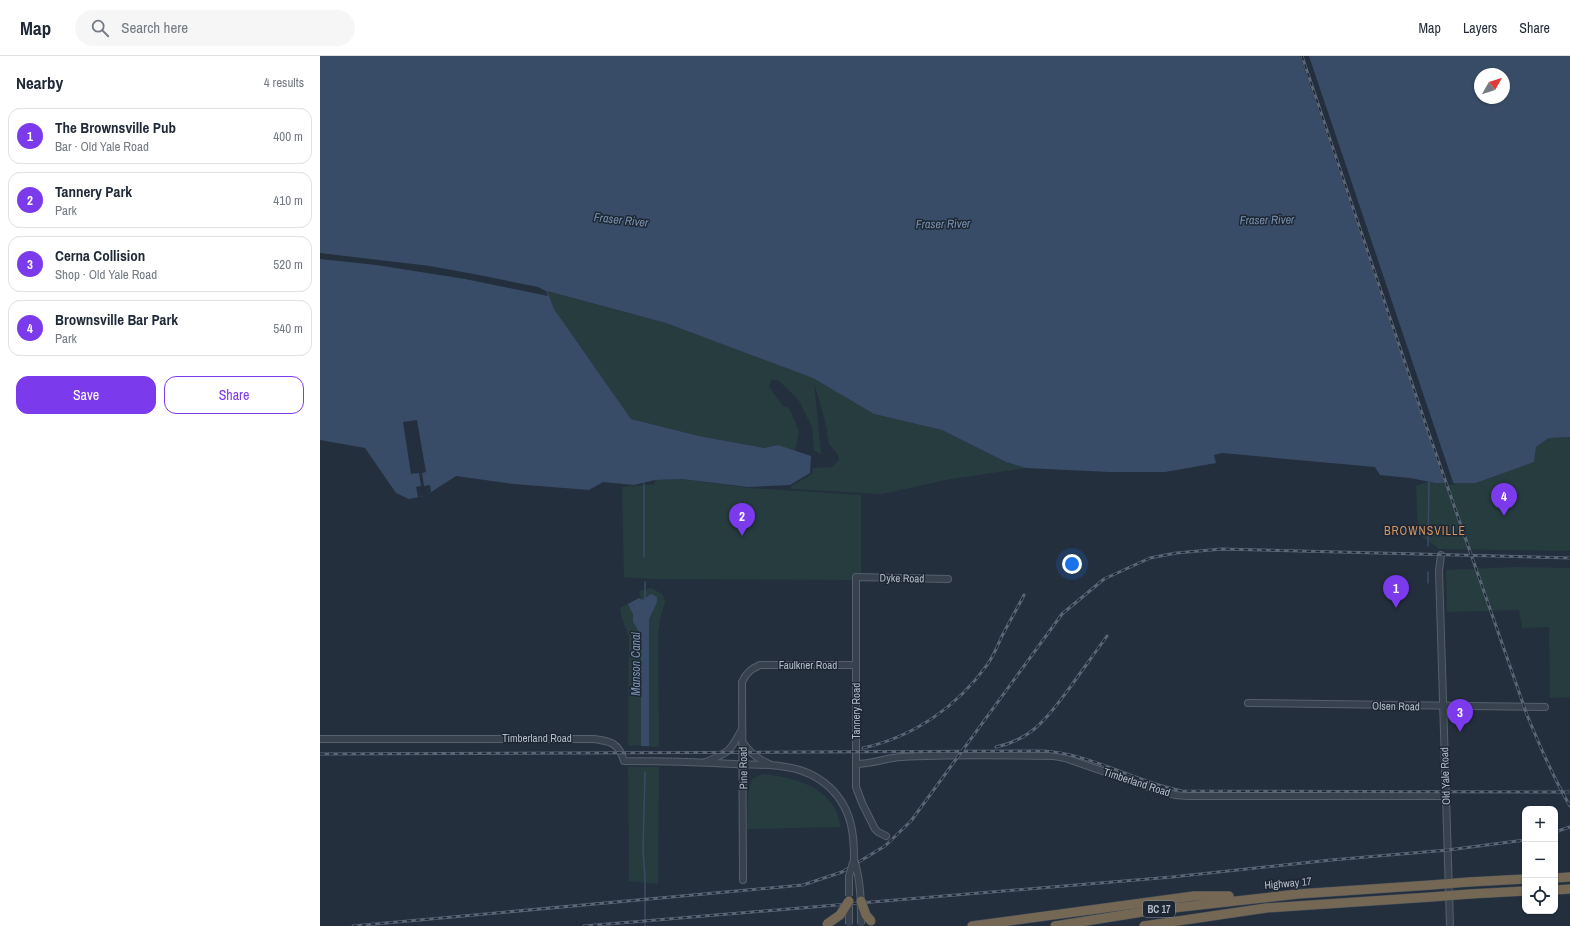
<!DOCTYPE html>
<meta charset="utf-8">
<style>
:root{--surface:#fff;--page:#f6f6f7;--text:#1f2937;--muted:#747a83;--line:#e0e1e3;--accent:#7c3aed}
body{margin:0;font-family:"Archivo Narrow",sans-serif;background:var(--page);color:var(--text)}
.controls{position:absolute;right:12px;bottom:12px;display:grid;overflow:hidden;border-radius:8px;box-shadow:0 1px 3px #0004}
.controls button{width:36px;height:36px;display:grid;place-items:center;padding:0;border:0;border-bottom:1px solid var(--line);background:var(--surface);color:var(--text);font:20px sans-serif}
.compass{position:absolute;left:1154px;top:12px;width:36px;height:36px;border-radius:50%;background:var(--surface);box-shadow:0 1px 3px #0004;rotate:51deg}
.you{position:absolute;left:752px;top:508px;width:14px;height:14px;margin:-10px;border:3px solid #fff;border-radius:50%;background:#1a73e8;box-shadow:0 0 0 6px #1a73e833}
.badge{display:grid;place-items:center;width:26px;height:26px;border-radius:50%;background:var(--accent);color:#fff;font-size:13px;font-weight:700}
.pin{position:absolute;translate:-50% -33px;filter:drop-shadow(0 1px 2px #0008)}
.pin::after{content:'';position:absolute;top:21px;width:14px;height:12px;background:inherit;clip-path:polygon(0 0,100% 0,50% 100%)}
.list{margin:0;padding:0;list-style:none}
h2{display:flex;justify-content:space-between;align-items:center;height:52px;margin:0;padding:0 16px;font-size:17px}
h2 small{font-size:13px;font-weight:400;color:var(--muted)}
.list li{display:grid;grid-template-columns:26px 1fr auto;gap:12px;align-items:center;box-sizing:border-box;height:56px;margin:0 8px 8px;padding:0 8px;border:1px solid var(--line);border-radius:12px}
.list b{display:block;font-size:15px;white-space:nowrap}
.list p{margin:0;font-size:13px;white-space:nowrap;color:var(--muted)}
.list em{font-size:13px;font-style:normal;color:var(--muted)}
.actions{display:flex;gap:8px;padding:12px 16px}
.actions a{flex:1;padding:9px 0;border:1px solid var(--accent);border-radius:12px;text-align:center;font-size:14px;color:var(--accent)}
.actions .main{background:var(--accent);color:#fff}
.icon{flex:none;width:22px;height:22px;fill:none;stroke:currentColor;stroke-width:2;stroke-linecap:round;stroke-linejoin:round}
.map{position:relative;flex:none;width:1250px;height:870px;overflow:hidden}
header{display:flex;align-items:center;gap:24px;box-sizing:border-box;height:56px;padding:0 20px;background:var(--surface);border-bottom:1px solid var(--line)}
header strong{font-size:19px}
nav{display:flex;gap:22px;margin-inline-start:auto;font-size:14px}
.search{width:280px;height:36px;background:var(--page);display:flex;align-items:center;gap:10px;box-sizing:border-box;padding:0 14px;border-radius:22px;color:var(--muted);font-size:15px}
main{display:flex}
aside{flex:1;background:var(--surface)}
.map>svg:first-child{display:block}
.green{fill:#263c3f}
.water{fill:#394c67;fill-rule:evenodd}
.pier{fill:#242f3e}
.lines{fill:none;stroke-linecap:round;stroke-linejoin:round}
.stream{stroke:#394c67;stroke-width:1.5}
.minor-casing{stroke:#565f6c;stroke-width:8}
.highway-casing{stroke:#434c59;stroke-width:10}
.minor{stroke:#38414e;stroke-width:6}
.highway{stroke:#746855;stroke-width:9}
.rail-casing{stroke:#5a6575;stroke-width:3}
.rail{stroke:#1d2633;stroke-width:1.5;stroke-dasharray:4.5;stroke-linecap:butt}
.minor-bridge-casing{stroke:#565f6c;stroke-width:8;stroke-linecap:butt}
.highway-bridge-casing{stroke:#434c59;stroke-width:10;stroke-linecap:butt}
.minor-bridge{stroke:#38414e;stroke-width:6}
.highway-bridge{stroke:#746855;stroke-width:9}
.labels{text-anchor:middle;stroke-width:3;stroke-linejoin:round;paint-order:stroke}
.shield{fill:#1d2633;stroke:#878f9c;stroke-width:1}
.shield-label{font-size:10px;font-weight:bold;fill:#b4bcc9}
.street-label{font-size:11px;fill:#b4bcc9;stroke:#1d2633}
.water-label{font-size:12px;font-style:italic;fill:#7c92b1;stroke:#1d2633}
.neighbourhood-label{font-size:12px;letter-spacing:1px;fill:#d59563;stroke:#1d2633}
</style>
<header>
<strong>Map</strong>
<div class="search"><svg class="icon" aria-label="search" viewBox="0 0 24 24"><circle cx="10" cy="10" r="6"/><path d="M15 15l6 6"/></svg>Search here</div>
<nav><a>Map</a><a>Layers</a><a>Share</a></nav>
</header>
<main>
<aside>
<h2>Nearby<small>4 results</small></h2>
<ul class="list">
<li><span class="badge">1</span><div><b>The Brownsville Pub</b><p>Bar · Old Yale Road</p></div><em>400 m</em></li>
<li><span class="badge">2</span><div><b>Tannery Park</b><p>Park</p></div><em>410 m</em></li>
<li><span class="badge">3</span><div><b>Cerna Collision</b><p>Shop · Old Yale Road</p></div><em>520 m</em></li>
<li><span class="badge">4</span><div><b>Brownsville Bar Park</b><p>Park</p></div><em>540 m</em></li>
</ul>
<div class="actions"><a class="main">Save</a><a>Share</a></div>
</aside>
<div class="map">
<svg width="1250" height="870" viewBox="0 0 1250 870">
<rect width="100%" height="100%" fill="#242f3e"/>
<g class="green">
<polygon points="226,235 346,267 493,322 554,358 622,374 686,406 706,412 631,423 562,438 471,433 471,430 492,418 493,412 512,411 519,404 518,399 509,388 506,369 494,326 501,398 494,395 492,371 478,343 458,324 451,324 449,331 463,350 468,352 471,356 479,375 475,395 458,389 444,392 379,380 311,363 234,253"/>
<polygon points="1250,381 1250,495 1119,493 1098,478 1096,430 1108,426 1156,427 1214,406 1216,391 1230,382"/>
<polygon points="362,423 429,432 541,439 541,524 333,523 304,521 302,431 335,428 335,424"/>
<polygon points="1197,511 1250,512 1250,641 1230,642 1229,571 1202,572 1199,554 1127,556 1126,514"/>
<polygon points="332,532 343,539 345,546 341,559 338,577 339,691 308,689 309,581 302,563 300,552 321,542 319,535"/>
<polygon points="308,711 339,711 338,828 309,825"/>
<path d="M 442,718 C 469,721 501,727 515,753 C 518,758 519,765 521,771 L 427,773 L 428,738 L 432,723 Z"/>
</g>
<g class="water">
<path d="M 0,0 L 1250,0 L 1250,381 L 1229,382 L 1216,391 L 1214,406 L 1156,427 L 1116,427 L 1090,422 L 1060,419 L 1055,411 L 902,397 L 894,399 L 896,407 L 845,416 L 790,416 L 706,412 L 686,406 L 622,374 L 554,358 L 493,322 L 346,267 L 227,235 L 234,253 L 311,363 L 379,380 L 444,392 L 458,389 L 491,400 L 490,417 L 470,429 L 428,431 L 362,423 L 335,424 L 314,429 L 283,426 L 269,434 L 194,428 L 136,420 L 105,440 L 89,443 L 76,437 L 45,392 L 0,384 ZM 1160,18 L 1184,18 L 1184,42 L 1160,42 Z"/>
<path d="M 331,538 L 337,541 C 338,550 331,555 329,564 L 329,690 L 321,690 L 321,579 L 313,566 L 313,558 L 308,548 L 319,542 L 322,544 Z"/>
</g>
<g class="pier">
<polygon points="980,0 989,0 1134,429 1125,429"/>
<polygon points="0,197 110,210 164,220 218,231 226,235 228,240 145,223 56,209 0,203"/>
<polygon points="97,364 106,416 102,417 104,430 110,429 111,436 105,440 98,441 96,431 101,430 99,417 91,418 83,366"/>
</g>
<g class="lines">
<g class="stream">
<polyline points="324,428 324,501"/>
<polyline points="1108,490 1109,424"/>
<polyline points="1108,516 1108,527"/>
<polyline points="325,544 325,526"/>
<polyline points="325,716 323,794 325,822 325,870"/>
</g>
<g class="minor-casing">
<g id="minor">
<polyline points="1121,499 1119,515 1130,870"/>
<polyline points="928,647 1225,651"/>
<path d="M 0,683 L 274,683 C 290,685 299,687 304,705 C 341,705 378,706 414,708 C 432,709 449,708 466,711 C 500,716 526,739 532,774 C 534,784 534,794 534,804"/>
<path d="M 423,687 C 430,697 438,703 449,708"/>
<path d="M 386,706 C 409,696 410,696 422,673"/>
<path d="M 536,708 C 552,708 566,702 581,701 C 632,698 683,699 734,700 L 745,702 L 837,734 L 855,739 L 867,740 L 1126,740"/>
<polyline points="566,780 558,776 555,773 542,747 536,731 536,521 628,523"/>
<path d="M 423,824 L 422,626 C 426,617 431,613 440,609 L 536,609"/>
</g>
</g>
<g class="highway-casing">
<g id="highway">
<polyline points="1235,822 1250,821"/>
<polyline points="1149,826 1205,823"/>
<polyline points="1235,834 1250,833"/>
<polyline points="1150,838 1205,835"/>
<polyline points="652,870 874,840 909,840"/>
<polyline points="735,870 835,854 978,838 1111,829"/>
<polyline points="824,870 946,852 1111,841"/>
</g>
</g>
<use href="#minor" class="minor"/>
<use href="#highway" class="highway"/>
<g class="rail-casing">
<g id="rail">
<path d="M 982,0 L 1107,372 L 1207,659 C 1220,690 1233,721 1250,750"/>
<path d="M 676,691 C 714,683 729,659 751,630 C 763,613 775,597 787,580"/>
<path d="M 543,692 C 593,681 637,651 667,609 C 673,601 677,591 681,582 C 688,568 697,553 704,539"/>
<path d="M 0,698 L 724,695 C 772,698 815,726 862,735 L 1250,736"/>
<polyline points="1235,776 1250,771"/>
<polyline points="33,870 483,829 522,816 565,790 591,765 742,558 784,523 830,502 856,497 902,493 1250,502"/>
<polyline points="264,870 852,821 1011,804 1128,794 1205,784"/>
</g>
</g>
<use href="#rail" class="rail"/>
<g class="minor-bridge-casing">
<g id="minor-bridge">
<path d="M 534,804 C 541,825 541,846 541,868"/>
<polyline points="529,840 529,820 534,804"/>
<polyline points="529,847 529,868"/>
</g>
</g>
<g class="highway-bridge-casing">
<g id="highway-bridge">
<polyline points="1111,829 1149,826"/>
<polyline points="1111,841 1150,838"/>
<polyline points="541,845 546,859 551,865"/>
<polyline points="507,868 520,859 529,845"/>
</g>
</g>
<use href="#minor-bridge" class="minor-bridge"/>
<use href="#highway-bridge" class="highway-bridge"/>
</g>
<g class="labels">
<rect class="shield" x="823" y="845" width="32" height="16" rx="3"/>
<g class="shield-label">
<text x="839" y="857">BC 17</text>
</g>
<g class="street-label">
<text transform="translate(582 522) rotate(1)" y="4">Dyke Road</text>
<text x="488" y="613">Faulkner Road</text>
<text transform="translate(1076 650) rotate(1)" y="4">Olsen Road</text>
<text transform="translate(536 655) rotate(-90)" y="4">Tannery Road</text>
<text x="217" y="686">Timberland Road</text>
<text transform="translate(423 712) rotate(-91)" y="4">Pine Road</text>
<text transform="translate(1125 720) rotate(-92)" y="4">Old Yale Road</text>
<text transform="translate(817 726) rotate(18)" y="4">Timberland Road</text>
<text transform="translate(968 827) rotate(-5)" y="4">Highway 17</text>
</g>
<g class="water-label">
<text transform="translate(301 164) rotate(6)" y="4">Fraser River</text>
<text transform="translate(947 164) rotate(-1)" y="4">Fraser River</text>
<text transform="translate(623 168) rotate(-1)" y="4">Fraser River</text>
<text transform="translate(316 608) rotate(-90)" y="4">Manson Canal</text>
</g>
<g class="neighbourhood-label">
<text x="1105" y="479">BROWNSVILLE</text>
</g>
</g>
</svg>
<div class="controls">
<button>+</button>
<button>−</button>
<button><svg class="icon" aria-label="locate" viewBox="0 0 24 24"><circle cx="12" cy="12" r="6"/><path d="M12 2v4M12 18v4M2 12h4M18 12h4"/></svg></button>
</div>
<svg class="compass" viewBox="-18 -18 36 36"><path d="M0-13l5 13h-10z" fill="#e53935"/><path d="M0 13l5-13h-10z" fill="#747a83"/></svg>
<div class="you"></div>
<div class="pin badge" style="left:1076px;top:552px">1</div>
<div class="pin badge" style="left:422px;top:480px">2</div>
<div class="pin badge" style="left:1140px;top:676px">3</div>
<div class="pin badge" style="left:1184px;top:460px">4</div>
</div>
</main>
